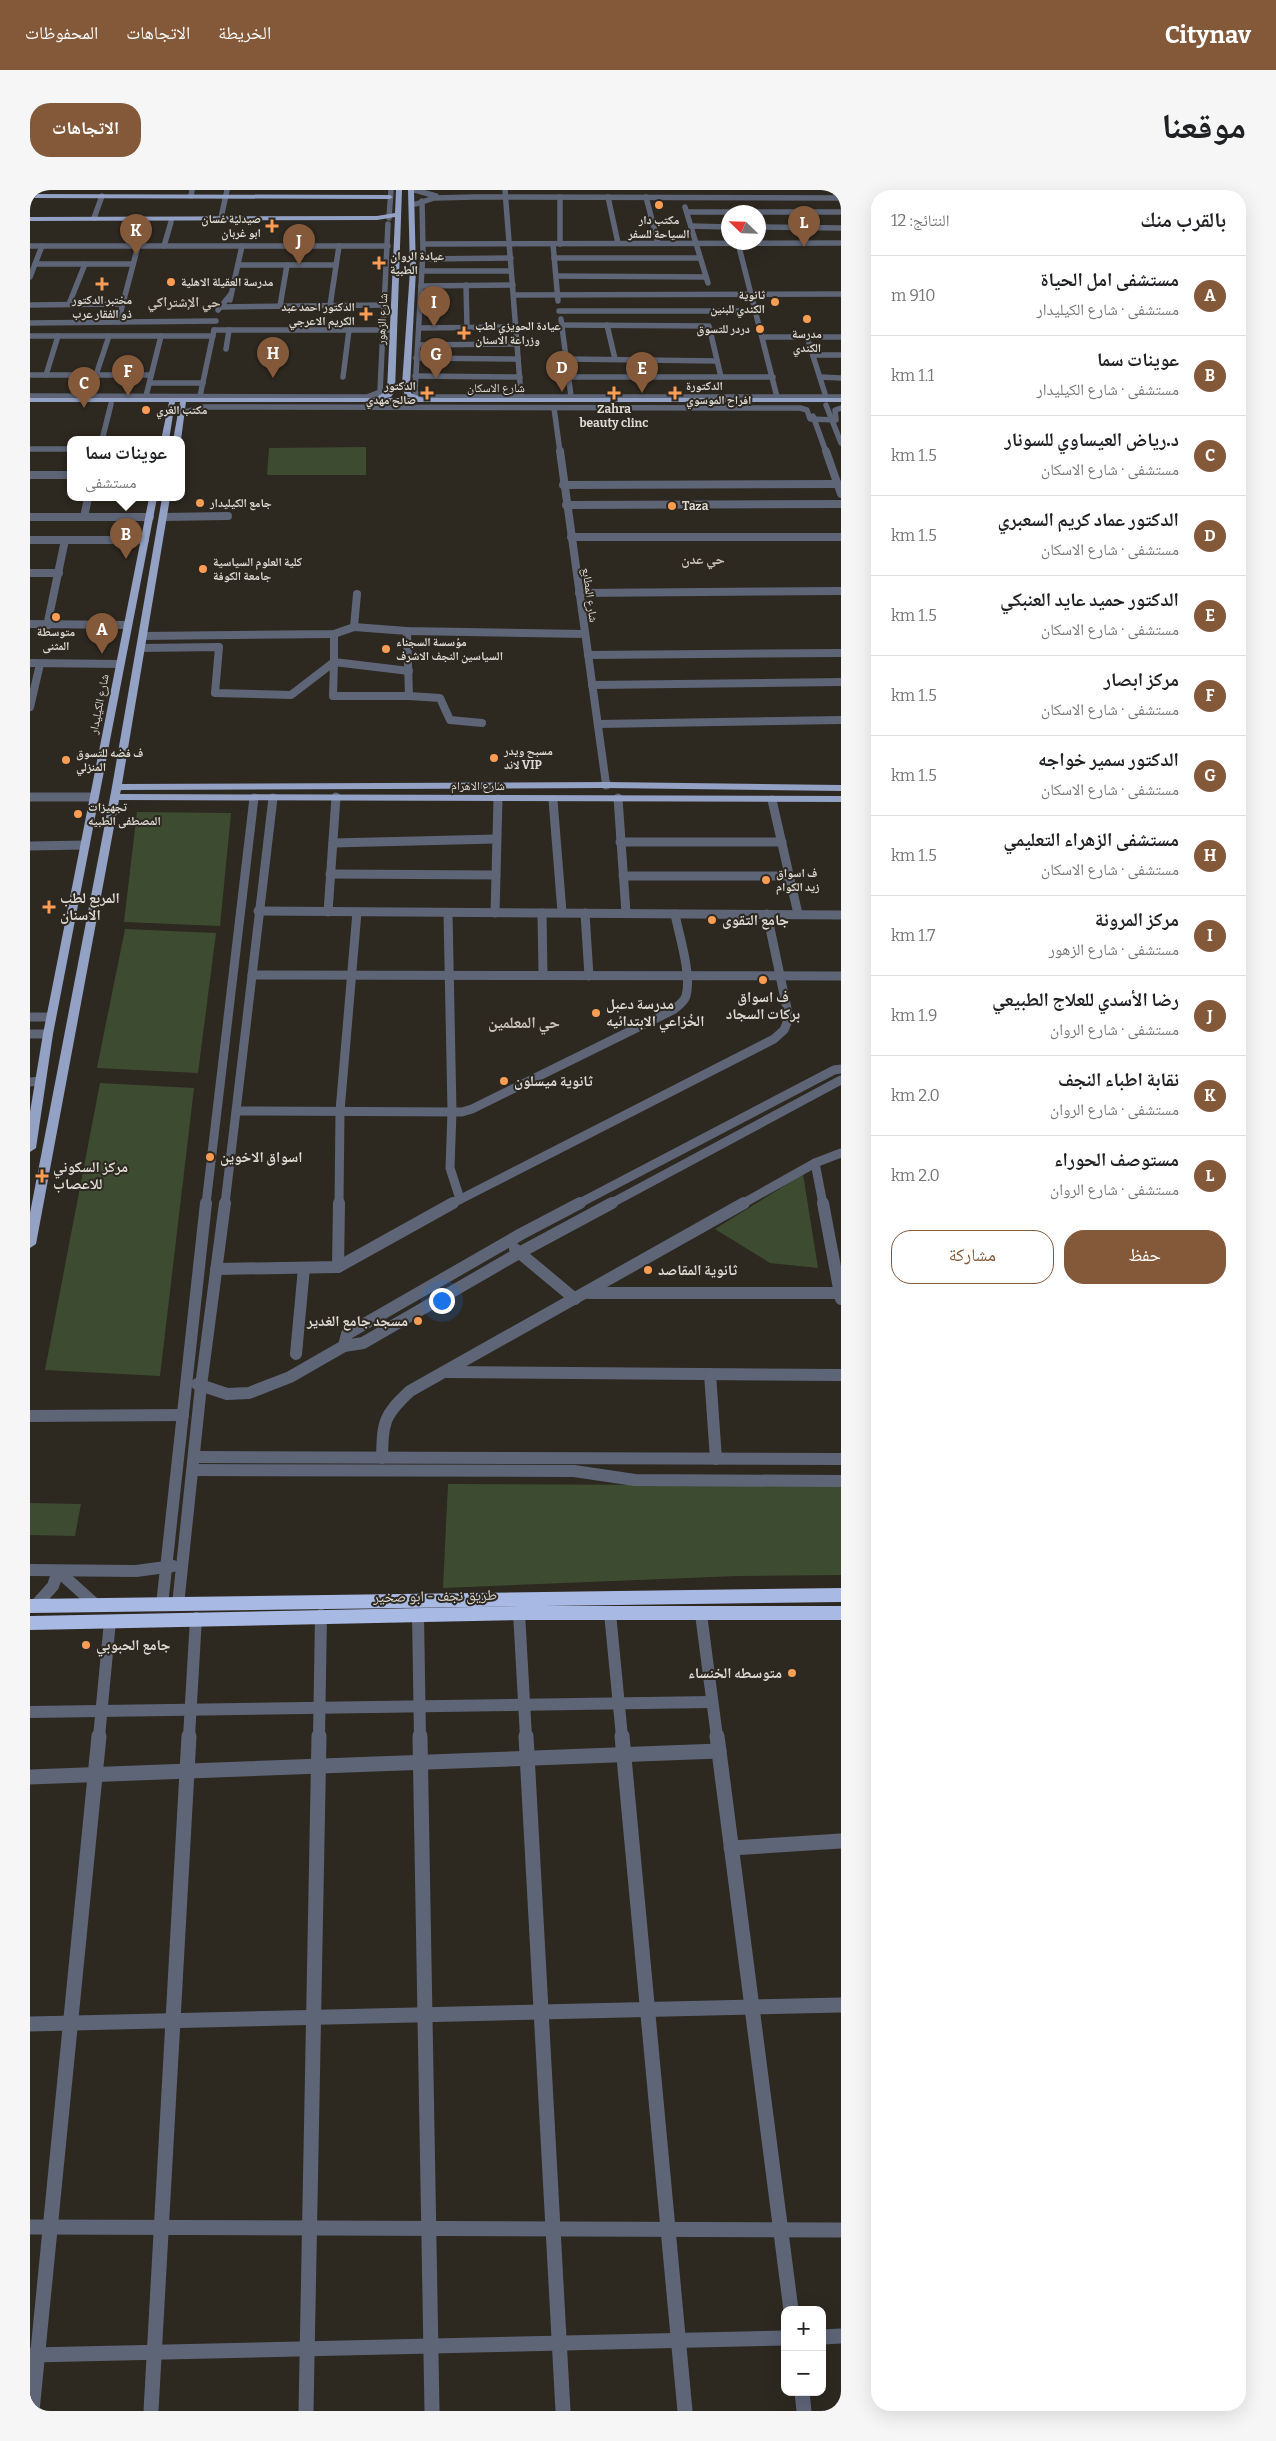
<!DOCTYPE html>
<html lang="ar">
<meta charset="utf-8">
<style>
:root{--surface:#fff;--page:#f6f6f6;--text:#202124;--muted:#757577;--line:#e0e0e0;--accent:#83593a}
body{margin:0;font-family:Bitter,"Noto Naskh Arabic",serif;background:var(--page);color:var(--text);direction:rtl}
.controls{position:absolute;right:15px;bottom:15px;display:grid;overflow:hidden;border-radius:10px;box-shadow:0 5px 20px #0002}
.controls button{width:45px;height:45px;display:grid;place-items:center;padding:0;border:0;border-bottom:1px solid var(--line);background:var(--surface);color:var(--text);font:25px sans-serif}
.compass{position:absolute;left:691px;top:15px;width:45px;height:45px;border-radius:50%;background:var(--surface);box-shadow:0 5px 20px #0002;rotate:293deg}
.you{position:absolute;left:411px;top:1110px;width:18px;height:18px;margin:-12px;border:4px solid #fff;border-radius:50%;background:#1a73e8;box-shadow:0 0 0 8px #1a73e833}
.badge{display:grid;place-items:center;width:32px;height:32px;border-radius:50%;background:var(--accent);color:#fff;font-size:16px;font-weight:700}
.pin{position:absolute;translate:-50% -41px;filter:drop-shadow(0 1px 2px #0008)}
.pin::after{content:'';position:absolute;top:26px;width:18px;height:15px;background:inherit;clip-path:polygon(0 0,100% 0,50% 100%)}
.popup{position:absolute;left:37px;top:246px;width:118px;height:65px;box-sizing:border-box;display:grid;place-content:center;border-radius:10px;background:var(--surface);filter:drop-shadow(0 1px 4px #0005);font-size:16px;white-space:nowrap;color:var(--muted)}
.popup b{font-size:19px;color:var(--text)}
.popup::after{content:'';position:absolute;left:50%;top:100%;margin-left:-10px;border:10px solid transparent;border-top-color:var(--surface)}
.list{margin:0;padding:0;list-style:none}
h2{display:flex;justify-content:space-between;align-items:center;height:65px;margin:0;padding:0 20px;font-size:21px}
h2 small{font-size:16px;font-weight:400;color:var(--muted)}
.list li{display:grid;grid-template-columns:32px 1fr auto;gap:15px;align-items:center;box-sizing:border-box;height:80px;padding:0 20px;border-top:1px solid var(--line)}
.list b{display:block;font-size:19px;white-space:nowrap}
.list p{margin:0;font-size:16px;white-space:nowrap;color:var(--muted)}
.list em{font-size:16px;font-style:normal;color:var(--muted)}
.actions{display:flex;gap:10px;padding:15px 20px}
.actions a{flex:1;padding:11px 0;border:1px solid var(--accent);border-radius:20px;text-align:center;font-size:18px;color:var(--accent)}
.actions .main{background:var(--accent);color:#fff}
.map{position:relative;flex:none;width:811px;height:2221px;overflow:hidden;direction:ltr;border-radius:20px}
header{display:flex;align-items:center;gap:30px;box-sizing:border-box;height:70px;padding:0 25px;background:var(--accent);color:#fff}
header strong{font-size:24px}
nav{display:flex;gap:28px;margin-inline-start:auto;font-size:18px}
.intro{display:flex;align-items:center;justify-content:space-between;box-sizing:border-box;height:120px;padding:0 30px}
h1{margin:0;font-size:35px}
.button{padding:12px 22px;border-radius:20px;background:var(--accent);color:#fff;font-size:18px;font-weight:700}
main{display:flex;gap:30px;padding:0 30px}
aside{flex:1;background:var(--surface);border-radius:20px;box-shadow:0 5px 20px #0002}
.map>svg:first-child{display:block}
.green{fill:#3d4c31}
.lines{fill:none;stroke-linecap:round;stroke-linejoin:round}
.minor-far4{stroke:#5e6577;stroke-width:5.5}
.minor-far3{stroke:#5e6577;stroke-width:8}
.minor-far2{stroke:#5e6577;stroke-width:9}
.minor-far1{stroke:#5e6577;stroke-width:12}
.minor{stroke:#5e6577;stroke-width:15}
.major{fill:#93a1c5;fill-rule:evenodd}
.highway{fill:#a8b9e4;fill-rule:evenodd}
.poi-dot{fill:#fd9d54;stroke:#2d2820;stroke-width:2}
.labels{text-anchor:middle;stroke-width:4;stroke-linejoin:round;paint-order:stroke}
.far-poi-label{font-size:12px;font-weight:bold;fill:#dddad4;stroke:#2d2820;text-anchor:start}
.far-street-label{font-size:12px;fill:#dddad4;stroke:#2d2820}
.far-neighbourhood-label{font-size:14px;font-weight:bold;fill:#c8c2b7;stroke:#2d2820}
.poi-label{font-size:15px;font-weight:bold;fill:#dddad4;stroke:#2d2820;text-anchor:start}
.street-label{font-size:15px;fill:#dddad4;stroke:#2d2820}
.neighbourhood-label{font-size:16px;font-weight:bold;fill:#c8c2b7;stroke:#2d2820}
</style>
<header>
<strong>Citynav</strong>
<nav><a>الخريطة</a><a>الاتجاهات</a><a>المحفوظات</a></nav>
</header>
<div class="intro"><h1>موقعنا</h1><a class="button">الاتجاهات</a></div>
<main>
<aside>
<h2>بالقرب منك<small>النتائج: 12</small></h2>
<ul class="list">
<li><span class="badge">A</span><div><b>مستشفى امل الحياة</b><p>مستشفى · شارع الكيليدار</p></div><em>910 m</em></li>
<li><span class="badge">B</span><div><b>عوينات سما</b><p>مستشفى · شارع الكيليدار</p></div><em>1.1 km</em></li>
<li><span class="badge">C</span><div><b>د.رياض العيساوي للسونار</b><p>مستشفى · شارع الاسكان</p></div><em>1.5 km</em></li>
<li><span class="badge">D</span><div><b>الدكتور عماد كريم السعبري</b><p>مستشفى · شارع الاسكان</p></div><em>1.5 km</em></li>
<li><span class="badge">E</span><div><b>الدكتور حميد عايد العنبكي</b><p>مستشفى · شارع الاسكان</p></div><em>1.5 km</em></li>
<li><span class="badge">F</span><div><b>مركز ابصار</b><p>مستشفى · شارع الاسكان</p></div><em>1.5 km</em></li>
<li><span class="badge">G</span><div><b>الدكتور سمير خواجه</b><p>مستشفى · شارع الاسكان</p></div><em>1.5 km</em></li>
<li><span class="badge">H</span><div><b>مستشفى الزهراء التعليمي</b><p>مستشفى · شارع الاسكان</p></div><em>1.5 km</em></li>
<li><span class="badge">I</span><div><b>مركز المرونة</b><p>مستشفى · شارع الزهور</p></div><em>1.7 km</em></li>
<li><span class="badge">J</span><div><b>رضا الأسدي للعلاج الطبيعي</b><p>مستشفى · شارع الروان</p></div><em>1.9 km</em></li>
<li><span class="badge">K</span><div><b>نقابة اطباء النجف</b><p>مستشفى · شارع الروان</p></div><em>2.0 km</em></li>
<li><span class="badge">L</span><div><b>مستوصف الحوراء</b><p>مستشفى · شارع الروان</p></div><em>2.0 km</em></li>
</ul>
<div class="actions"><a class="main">حفظ</a><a>مشاركة</a></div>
</aside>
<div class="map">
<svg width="811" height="2221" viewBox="0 0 811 2221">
<rect width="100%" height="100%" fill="#2d2820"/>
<g class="green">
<polygon points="336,257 336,285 237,285 239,258"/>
<polygon points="107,622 201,623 190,736 94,732"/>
<polygon points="95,739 186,743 168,883 67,878"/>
<polygon points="70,893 164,898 130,1186 15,1180"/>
<polygon points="773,984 788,1078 740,1073 685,1039"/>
<polygon points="418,1294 811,1296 811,1385 707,1386 413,1398"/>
<polygon points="0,1313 51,1314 45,1346 0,1345"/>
</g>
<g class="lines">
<g class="minor-far4">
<polyline points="385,0 406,6"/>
<polyline points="475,0 491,206"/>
<polyline points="161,6 162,0"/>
<polyline points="530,7 530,54"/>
<polyline points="578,7 588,53"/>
<polyline points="616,7 628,53"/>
<polyline points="392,11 393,61 385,201 387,204 401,207 811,207"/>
<polyline points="386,14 404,8 445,7 811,8"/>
<polyline points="655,17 678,93"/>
<polyline points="657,22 811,22"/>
<polyline points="64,28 72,6"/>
<polyline points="191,28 197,0"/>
<polyline points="359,28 361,0"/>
<polyline points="661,36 698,37"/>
<polyline points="728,37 811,38"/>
<polyline points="708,53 747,207"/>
<polyline points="393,54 811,53"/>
<polyline points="523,54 528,111"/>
<polyline points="0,56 358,56"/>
<polyline points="134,56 141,32"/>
<polyline points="524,68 670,68"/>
<polyline points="393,69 481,68"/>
<polyline points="5,74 103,74"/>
<polyline points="208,75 306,75"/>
<polyline points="392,81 481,81"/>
<polyline points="526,86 676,87"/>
<polyline points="0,87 12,56"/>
<polyline points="436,95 437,137"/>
<polyline points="391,96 483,95"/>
<polyline points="484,105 811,104"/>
<polyline points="200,110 212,56"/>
<polyline points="39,114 55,74"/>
<polyline points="0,115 92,114"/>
<polyline points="250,116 257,75"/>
<polyline points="300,116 309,56"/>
<polyline points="189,117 355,115"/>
<polyline points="188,120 201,104"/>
<polyline points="529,121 726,121"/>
<polyline points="531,129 541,206"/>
<polyline points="88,132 108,56"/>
<polyline points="0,133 186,131"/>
<polyline points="533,135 679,136 691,187"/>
<polyline points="577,135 585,169"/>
<polyline points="389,138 486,137"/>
<polyline points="184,140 360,140"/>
<polyline points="0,146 183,146"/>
<polyline points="733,147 811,147"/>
<polyline points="777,147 796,207"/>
<polyline points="388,155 488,154"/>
<polyline points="196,159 199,140"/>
<polyline points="783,165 811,165"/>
<polyline points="386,168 488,169"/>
<polyline points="537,169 687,171"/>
<polyline points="0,185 121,185"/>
<polyline points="16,185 28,146"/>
<polyline points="66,185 79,146"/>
<polyline points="385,186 490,187"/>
<polyline points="313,187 319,140"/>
<polyline points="539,187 743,187"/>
<polyline points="790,187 811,188"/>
<polyline points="120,193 173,193"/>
<polyline points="0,206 337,207 350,202 358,34"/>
<polyline points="116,206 131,146"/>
<polyline points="170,206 184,140"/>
<polyline points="796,215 811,253"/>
<polyline points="524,218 530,262"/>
<polyline points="152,223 173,217 770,218 777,220 780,229 806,230 805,220 811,218"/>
<polyline points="783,226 796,262"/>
<polyline points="72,250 81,214"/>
<polyline points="0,259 41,259"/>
</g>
<g class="minor-far3">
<polyline points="530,261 576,594"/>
<polyline points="796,261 811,304"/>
<polyline points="0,285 41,285"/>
<polyline points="533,295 808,294"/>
<polyline points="536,315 811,314"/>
<polyline points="0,327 120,327"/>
<polyline points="54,327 58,308"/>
<polyline points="133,327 198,326"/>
<polyline points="541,347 811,347"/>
<polyline points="0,350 115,350"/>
<polyline points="0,383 29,383"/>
<polyline points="549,403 811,401"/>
<polyline points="0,434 98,435"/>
<polyline points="17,436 35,350"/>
<polyline points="324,437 327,404"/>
<polyline points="377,441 379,506 410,508 420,530 452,533"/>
<polyline points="304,444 304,472 379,481"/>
<polyline points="113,446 304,444 324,437 377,441 555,444"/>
<polyline points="111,458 189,457 185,503 261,505 304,472"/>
<polyline points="558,465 811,463"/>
<polyline points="304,472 303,506 379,506"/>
<polyline points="0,473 90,474"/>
<polyline points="562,495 811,492"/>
<polyline points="0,517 10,474"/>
<polyline points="568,534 811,530"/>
</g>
<g class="minor-far2">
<polyline points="576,593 576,595"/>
<polyline points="0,607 63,607"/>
<polyline points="588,608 596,723"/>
<polyline points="523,610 532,722"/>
<polyline points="742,610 768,724"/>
<polyline points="590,652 752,652"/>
<polyline points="303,653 466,649"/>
<polyline points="0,656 55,655"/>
<polyline points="300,684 466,685"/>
<polyline points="593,686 759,686"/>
<polyline points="228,721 811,725"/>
<polyline points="298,722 306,607"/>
<polyline points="418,723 422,921 420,978 430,1009"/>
<polyline points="465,723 468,609"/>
<polyline points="512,723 513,785"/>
<polyline points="555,723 559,786"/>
<polyline points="222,785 811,786"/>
<polyline points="0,827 21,827"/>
<polyline points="0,844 18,844"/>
<polyline points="0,892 10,891"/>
<path d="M 207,921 L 432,922 L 442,919 L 643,820 C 648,816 654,812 656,806 C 662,784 649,746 645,724"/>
<polyline points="785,973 793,1014"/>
<polyline points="176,1014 224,608"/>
<polyline points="195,1014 243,608"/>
<polyline points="309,1014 310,921 327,722"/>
<polyline points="421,1014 744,849 754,840 759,828 737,724"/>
<polyline points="548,1014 804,880 811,879"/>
<polyline points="580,1014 811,890"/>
<polyline points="712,1014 785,973 811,963"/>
</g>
<g class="minor-far1">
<polyline points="793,1013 811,1109"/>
<polyline points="485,1059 545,1109"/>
<polyline points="308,1077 309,1013"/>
<polyline points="186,1079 308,1077 423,1013"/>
<polyline points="558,1103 810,1103"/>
<polyline points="314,1156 317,1144 491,1044 550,1013"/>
<polyline points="266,1164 274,1078"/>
<polyline points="417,1182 811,1185"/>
<polyline points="680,1184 686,1269"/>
<polyline points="167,1194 197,1204 219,1203 260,1187 314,1156 333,1153 489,1063 582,1013"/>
<polyline points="0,1226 153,1225"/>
<polyline points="164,1267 811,1269"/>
<path d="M 352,1268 C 353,1232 353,1226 380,1201 L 714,1013"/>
<polyline points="163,1280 544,1281 605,1290 811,1291"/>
<polyline points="0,1380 106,1381 143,1376"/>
<polyline points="28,1381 67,1416"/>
<polyline points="132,1415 176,1013"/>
<polyline points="148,1415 171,1196 195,1013"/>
<polyline points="5,1416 23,1396 28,1381"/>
<polyline points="489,1423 496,1547"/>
<polyline points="580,1423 592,1547"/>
<polyline points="671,1424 687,1547"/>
<polyline points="388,1425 390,1547"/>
<polyline points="0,1522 682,1512"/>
<polyline points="69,1547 80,1431"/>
<polyline points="159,1547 166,1428"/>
<polyline points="289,1547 291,1425"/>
</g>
<g class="minor">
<polyline points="390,1546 402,2221"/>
<polyline points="496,1546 533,2221"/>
<polyline points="592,1546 655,2221"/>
<polyline points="687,1546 761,2120"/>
<polyline points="0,1587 689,1561"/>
<polyline points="701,1658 811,1651"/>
<polyline points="0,1834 811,1815"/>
<polyline points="0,2037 811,2040"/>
<polyline points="792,2147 811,2146"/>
<polyline points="2,2165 755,2148"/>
<polyline points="772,2202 774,2221"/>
<polyline points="2,2221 69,1546"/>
<polyline points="121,2221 159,1546"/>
<polyline points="276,2221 289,1546"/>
</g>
<g class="major">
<polygon points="366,0 372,0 365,201 361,207 356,208 383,208 375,206 372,195 380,80 378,0 384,0 386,80 380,195 381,203 393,208 811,208 811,212 156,212 151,250 143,250 150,212 145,212 139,250 131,250 139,212 0,212 0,208 344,208 357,201 365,27 347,30 0,31 0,27 347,26 365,23"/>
<polygon points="0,4 360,5 363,7 360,9 0,8"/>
<polygon points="119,308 127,308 23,844 6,958 0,962 0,922 13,844"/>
<polygon points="132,308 140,308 92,594 576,592 811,595 811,601 576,598 91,600 90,604 811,606 811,612 89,610 6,1054 0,1058 0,1023 82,597"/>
</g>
<g class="highway">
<polygon points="811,1398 811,1412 0,1423 0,1409"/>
<polygon points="489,1416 811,1416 811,1430 489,1430 0,1440 0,1426"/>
</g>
</g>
<g class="poi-dot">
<circle cx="629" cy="15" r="5"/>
<path d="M239.5 28.5h5v5h5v5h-5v5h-5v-5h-5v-5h5z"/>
<path d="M346.5 65.5h5v5h5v5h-5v5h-5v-5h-5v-5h5z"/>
<circle cx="141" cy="92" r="5"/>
<path d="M69.5 86.5h5v5h5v5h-5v5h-5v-5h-5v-5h5z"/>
<circle cx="745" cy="112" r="5"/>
<path d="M333.5 116.5h5v5h5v5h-5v5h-5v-5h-5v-5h5z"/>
<circle cx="777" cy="129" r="5"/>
<circle cx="730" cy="139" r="5"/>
<path d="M431.5 135.5h5v5h5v5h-5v5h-5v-5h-5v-5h5z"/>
<path d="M394.5 195.5h5v5h5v5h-5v5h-5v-5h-5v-5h5z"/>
<path d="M581.5 195.5h5v5h5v5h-5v5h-5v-5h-5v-5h5z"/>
<path d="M642.5 195.5h5v5h5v5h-5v5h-5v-5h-5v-5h5z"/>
<circle cx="116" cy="220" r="5"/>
<circle cx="170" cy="313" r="5"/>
<circle cx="642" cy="316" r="5"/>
<circle cx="173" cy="379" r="5"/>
<circle cx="26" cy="427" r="5"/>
<circle cx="356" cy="459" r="5"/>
<circle cx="464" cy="568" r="5"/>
<circle cx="36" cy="570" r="5"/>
<circle cx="48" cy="624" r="5"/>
<circle cx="736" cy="690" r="5"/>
<path d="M16.5 709.5h5v5h5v5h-5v5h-5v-5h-5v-5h5z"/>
<circle cx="682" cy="730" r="5"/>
<circle cx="733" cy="790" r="5"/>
<circle cx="566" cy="823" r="5"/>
<circle cx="474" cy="891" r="5"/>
<circle cx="180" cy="967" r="5"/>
<path d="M9.5 978.5h5v5h5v5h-5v5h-5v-5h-5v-5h5z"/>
<circle cx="618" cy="1080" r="5"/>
<circle cx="388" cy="1131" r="5"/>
<circle cx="56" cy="1455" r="5"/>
<circle cx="762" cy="1483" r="5"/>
</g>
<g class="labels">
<g class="far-poi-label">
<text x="231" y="33" text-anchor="end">صيدلية غسان<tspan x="231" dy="14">ابو غربان</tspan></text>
<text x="629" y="34" text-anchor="middle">مكتب دار<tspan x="629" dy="14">السياحة للسفر</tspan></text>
<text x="360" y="70">عيادة الروان<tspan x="360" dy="14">الطبية</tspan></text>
<text x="151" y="96">مدرسة العقيلة الاهلية</text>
<text x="735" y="109" text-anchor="end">ثانوية<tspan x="735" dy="14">الكندي للبنين</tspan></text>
<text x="72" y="114" text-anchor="middle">مختبر الدكتور<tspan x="72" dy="14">ذو الفقار عرب</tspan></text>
<text x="325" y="121" text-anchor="end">الدكتور احمد عبد<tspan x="325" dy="14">الكريم الاعرجي</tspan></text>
<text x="445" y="140">عيادة الحويزي لطب<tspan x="445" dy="14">وزراعة الاسنان</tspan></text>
<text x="720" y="143" text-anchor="end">دردر للتسوق</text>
<text x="777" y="148" text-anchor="middle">مدرسة<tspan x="777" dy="14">الكندي</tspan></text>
<text x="386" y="200" text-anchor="end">الدكتور<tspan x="386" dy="14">صالح مهدي</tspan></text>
<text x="656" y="200">الدكتورة<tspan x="656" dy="14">افراح الموسوي</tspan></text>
<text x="584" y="223" text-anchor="middle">Zahra<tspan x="584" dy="14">beauty clinc</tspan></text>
<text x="126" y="224">مكتب الغري</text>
<text x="180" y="317">جامع الكيليدار</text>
<text x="652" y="320">Taza</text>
<text x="183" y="376">كلية العلوم السياسية<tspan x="183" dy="14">جامعة الكوفة</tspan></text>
<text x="26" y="446" text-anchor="middle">متوسطة<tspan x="26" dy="14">المثنى</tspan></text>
<text x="366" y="456">مؤسسة السجناء<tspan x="366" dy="14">السياسين النجف الاشرف</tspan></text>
<text x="474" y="565">مسبح ويدر<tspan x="474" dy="14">لاند VIP</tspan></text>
<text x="46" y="567">ف فضه للتسوق<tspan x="46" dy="14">المنزلي</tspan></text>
<text x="58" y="621">تجهيزات<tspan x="58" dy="14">المصطفى الطبيه</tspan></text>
<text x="746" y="687">ف اسواق<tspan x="746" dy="14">زيد الكوام</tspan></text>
</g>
<g class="far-street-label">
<text transform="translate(352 129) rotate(-87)" y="4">شارع الزهور</text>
<text x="466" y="202">شارع الاسكان</text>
<text transform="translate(560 405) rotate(82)" y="4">شارع المطابع</text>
<text transform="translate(69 514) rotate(-79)" y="4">شارع الكيليدار</text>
<text x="448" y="600">شارع الاهرام</text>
</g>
<g class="far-neighbourhood-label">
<text x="154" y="117">حي الإشتراكي</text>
<text x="673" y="374">حي عدن</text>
</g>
<g class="poi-label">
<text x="30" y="713">المربع لطب<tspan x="30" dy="17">الاسنان</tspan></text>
<text x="692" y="735">جامع التقوى</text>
<text x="733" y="812" text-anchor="middle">ف اسواق<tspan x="733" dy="17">بركات السجاد</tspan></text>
<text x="576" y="819">مدرسة دعبل<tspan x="576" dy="17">الخُزاعي الابتدائيه</tspan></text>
<text x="484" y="896">ثانوية ميسلون</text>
<text x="190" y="972">اسواق الاخوين</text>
<text x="23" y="982">مركز السكوني<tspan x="23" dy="17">للاعصاب</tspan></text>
<text x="628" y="1085">ثانوية المقاصد</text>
<text x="378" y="1136" text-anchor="end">مسجد جامع الغدير</text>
<text x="66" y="1460">جامع الحبوبي</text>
<text x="752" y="1488" text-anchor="end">متوسطه الخنساء</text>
</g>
<g class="street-label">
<text transform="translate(405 1406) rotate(-1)" y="5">طريق نجف - ابو صخير</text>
</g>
<g class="neighbourhood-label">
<text x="494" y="838">حي المعلمین</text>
</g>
</g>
</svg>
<div class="controls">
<button>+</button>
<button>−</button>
</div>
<svg class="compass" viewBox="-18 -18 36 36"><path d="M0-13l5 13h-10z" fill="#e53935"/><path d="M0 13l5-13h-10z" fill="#757577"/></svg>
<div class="you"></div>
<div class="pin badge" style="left:72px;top:464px">A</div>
<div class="pin badge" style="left:96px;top:369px">B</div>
<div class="popup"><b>عوينات سما</b>مستشفى</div>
<div class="pin badge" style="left:54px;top:218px">C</div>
<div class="pin badge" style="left:532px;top:202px">D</div>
<div class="pin badge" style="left:612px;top:203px">E</div>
<div class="pin badge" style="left:98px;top:206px">F</div>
<div class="pin badge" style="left:406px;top:189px">G</div>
<div class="pin badge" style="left:243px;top:188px">H</div>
<div class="pin badge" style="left:404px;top:137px">I</div>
<div class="pin badge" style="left:269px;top:75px">J</div>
<div class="pin badge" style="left:106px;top:65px">K</div>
<div class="pin badge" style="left:774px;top:57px">L</div>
</div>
</main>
